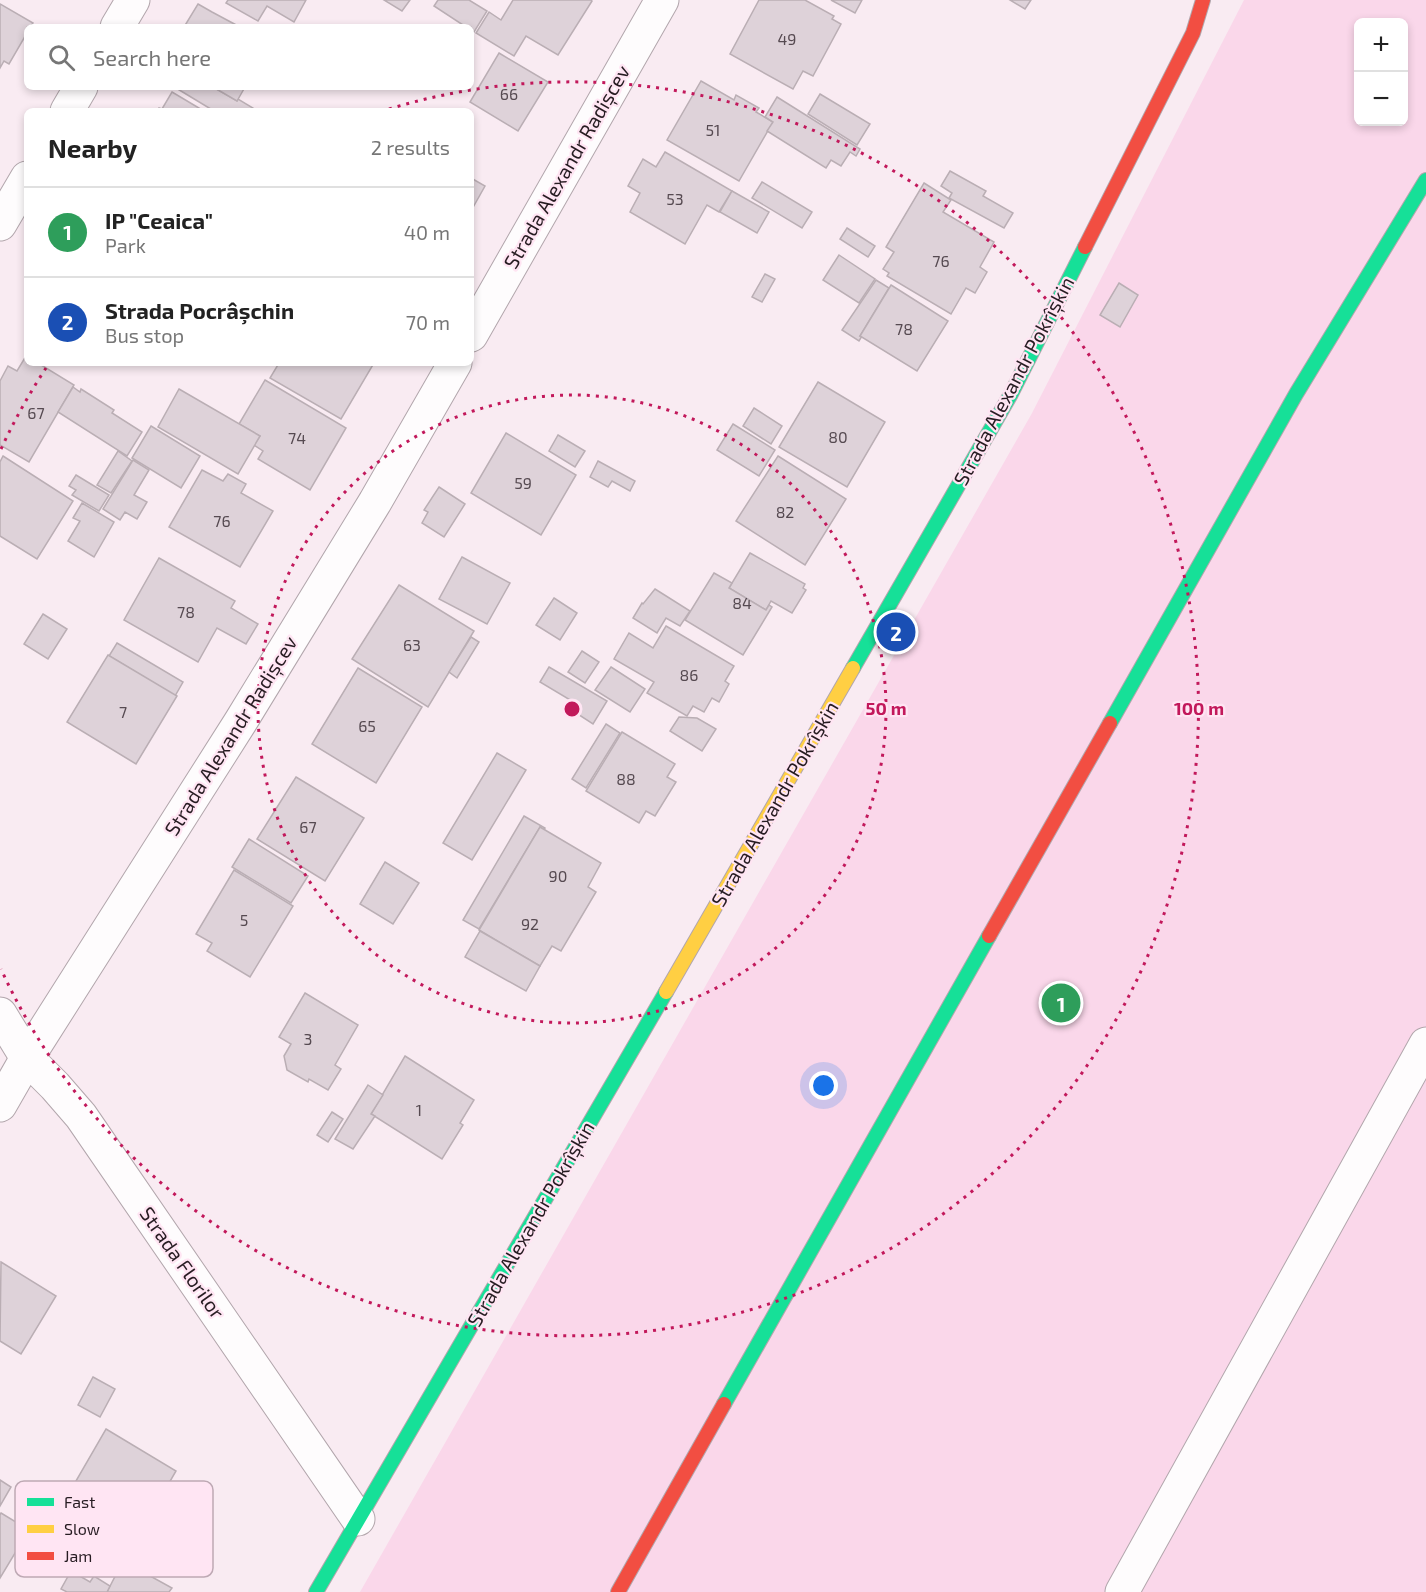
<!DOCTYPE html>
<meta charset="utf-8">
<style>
:root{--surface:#fff;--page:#f2f2f2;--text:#222;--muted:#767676;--line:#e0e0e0;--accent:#70646b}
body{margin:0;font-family:"Exo 2",sans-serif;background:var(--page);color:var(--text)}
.controls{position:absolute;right:18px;top:18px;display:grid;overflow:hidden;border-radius:9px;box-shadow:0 3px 9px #0003}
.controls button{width:54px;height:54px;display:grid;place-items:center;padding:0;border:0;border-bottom:2px solid var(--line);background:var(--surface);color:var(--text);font:30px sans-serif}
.you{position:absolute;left:824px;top:1086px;width:21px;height:21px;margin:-15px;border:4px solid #fff;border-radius:50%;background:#1a73e8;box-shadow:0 0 0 9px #1a73e833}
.badge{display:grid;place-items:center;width:39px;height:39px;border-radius:50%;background:var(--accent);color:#fff;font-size:20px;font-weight:700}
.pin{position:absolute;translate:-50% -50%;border:3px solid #fff;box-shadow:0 2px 6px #0006}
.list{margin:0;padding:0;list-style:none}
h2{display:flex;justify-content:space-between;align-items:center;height:78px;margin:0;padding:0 24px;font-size:26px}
h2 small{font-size:20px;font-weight:400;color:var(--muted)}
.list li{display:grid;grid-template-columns:39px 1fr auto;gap:18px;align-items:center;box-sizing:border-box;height:90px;padding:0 24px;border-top:2px solid var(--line)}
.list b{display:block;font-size:22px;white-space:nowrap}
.list p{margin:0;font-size:20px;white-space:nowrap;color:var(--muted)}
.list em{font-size:20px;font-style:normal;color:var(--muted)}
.icon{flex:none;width:33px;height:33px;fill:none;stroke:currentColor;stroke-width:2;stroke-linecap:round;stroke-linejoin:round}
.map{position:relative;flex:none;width:1426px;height:1592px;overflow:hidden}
.search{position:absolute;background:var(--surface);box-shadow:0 3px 9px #0003;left:24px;top:24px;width:450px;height:66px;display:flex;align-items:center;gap:15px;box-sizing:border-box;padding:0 21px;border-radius:9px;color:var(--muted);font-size:22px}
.panel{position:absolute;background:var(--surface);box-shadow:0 3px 9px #0003;left:24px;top:108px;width:450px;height:258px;border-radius:9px}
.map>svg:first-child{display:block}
.green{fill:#fad7ea;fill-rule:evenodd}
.building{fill:#ded2d9;stroke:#baaeb4;stroke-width:1.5}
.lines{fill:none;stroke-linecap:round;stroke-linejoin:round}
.street-casing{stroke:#b2a6ac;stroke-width:35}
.fast-casing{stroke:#b2a6ac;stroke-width:16}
.slow-casing{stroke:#b2a6ac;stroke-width:16}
.jam-casing{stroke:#b2a6ac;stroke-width:16}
.street{stroke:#fefcfd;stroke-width:33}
.fast{stroke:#16e098;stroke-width:14}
.slow{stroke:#ffcf43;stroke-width:14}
.jam{stroke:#f24e42;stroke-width:14}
.ring{fill:none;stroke:#c2185b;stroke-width:3;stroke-dasharray:3 6}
.labels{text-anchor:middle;stroke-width:4.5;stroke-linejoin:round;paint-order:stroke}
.number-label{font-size:16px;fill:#564a51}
.street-label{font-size:20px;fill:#271c22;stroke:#ffe5f3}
.key{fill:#ffe5f3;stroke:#bea9b4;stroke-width:1.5}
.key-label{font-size:16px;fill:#271c22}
.centre{fill:#c2185b;stroke:#ffe5f3;stroke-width:3}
.ring-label{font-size:18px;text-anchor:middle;font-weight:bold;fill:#c2185b;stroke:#ffe5f3;stroke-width:4.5;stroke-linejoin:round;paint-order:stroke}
</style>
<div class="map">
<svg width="1426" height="1592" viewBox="0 0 1426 1592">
<rect width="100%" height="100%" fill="#f9ebf2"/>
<path class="green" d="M 1244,0 L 1426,0 L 1426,1592 L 360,1592 L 1031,415 ZM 1358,22 L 1404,22 L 1404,122 L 1358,122 Z"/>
<g class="building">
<polygon points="228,0 306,0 294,22 267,6 258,21 226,3"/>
<polygon points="384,0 410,0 402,11"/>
<polygon points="438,0 469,0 487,11 474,32 471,30 471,27 466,27 434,6"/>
<polygon points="513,0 591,0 592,1 558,55 526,36 514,56 476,33 489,12 501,20"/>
<polygon points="759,0 805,0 834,16 832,19 841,24 813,76 803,71 793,89 730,54"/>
<polygon points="831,0 862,0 855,13"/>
<polygon points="1010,0 1031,0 1025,9"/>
<polygon points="0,4 33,23 30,27 27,27 27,33 9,64 4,61 0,68"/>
<polygon points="198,4 212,12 240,27 184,27"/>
<polygon points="499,53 548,82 518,131 470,102"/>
<polygon points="701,81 734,100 736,95 759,108 756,112 773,122 739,181 667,140"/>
<polygon points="177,87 213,87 237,101 238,99 253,108 252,111 214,111 176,88"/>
<polygon points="213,87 245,87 237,101"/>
<polygon points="172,92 204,111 157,111 159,108 162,109"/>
<polygon points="820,94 870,124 857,145 808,114"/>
<polygon points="777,97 860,149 856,156 850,152 841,166 831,160 826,168 767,131 773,122 765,117"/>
<polygon points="665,152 732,191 719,212 707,205 685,244 630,212 640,193 628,186 643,159 656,167"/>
<polygon points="950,171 986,191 983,196 1013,213 1004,228 949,198 952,193 941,186"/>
<polygon points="471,178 485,186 471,211"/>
<polygon points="762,182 812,212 802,228 752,198"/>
<polygon points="924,183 951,200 943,212 994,242 980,267 987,272 975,293 966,288 951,314 887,276 889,273 883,269 894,252 886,247"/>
<polygon points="732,191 769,212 757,233 720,212"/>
<polygon points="847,228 875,246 868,257 840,239"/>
<polygon points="839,255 875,279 859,303 823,280"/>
<polygon points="765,274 775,279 762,302 752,297"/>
<polygon points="876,280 889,288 860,336 862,336 859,341 842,330"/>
<polygon points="1119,283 1138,295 1120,327 1100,315"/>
<polygon points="891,285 948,321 917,371 860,336"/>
<polygon points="26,356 27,363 38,363 74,385 29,462 0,445 0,381 8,366 17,371"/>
<polygon points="279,363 374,363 341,419 270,378"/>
<polygon points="265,380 346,428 310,490 258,459 263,451 254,445 260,436 239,424"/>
<polygon points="818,382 885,422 847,487 779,447"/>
<polygon points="73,387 80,392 81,389 114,410 112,413 142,432 127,456 58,412"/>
<polygon points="179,389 260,436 238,474 158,427"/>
<polygon points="754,408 782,426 771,444 743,426"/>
<polygon points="733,424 775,450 759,476 717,450"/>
<polygon points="151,426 200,456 181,488 132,458"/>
<polygon points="506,433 576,475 541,535 471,493"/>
<polygon points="558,435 585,451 575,467 549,451"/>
<polygon points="118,451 132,461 111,493 97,485"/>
<polygon points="3,456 73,501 37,559 0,536 0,462"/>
<polygon points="778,456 846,499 805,565 736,521"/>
<polygon points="133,460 149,470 134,495 147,502 137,519 125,512 120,520 103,509"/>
<polygon points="598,461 635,481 630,491 612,481 608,487 590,477"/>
<polygon points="202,470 223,481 228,474 246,484 241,493 273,511 240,567 169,527"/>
<polygon points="76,475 109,495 99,511 72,495 76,490 69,486"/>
<polygon points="439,487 465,504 444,537 422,523 428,512 424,510"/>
<polygon points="82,503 114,522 94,557 68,541 80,521 73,518"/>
<polygon points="750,553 805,584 803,588 806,590 792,613 771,601 766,610 729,588"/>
<polygon points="462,557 510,583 487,624 439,599"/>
<polygon points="159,558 235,601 231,608 258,624 246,644 217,628 198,662 124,620"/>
<polygon points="714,573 732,583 729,588 766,610 769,605 772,607 743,655 685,620"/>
<polygon points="399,585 474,631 428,707 352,659"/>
<polygon points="655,589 690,611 680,626 666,618 657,633 633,618 642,603 643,604"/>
<polygon points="554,598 577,613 560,640 536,625"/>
<polygon points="43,614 67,629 48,659 24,644"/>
<polygon points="666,626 734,666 725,681 729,684 719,702 712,698 704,712 693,706 687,716 647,693 654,682 614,659 629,633 653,648"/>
<polygon points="471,637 479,642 457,678 449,672"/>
<polygon points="117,643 183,682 175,696 109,656"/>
<polygon points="582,651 599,662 585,683 568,672"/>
<polygon points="108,655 177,696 136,764 67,722"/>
<polygon points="549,667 607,701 593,724 573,711 577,704 540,682"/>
<polygon points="611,667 645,689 630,712 595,690"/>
<polygon points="358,668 422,707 376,783 312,744"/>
<polygon points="679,717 697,718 716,729 702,751 670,731"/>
<polygon points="606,724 620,733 586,788 572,779"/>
<polygon points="622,732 675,764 667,777 676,782 655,816 646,811 639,823 586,791"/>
<polygon points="497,753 526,770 472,860 443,843"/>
<polygon points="296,777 364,818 325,881 257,839"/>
<polygon points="524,816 545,828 544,830 540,827 479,929 463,920"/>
<polygon points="540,827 601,863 588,887 596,892 561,951 552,946 540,966 479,930"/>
<polygon points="249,839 308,876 291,903 232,867"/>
<polygon points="385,862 419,883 393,924 360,904"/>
<polygon points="234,870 293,906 250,977 207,951 212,943 196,934"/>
<polygon points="480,931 540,966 526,991 465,957"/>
<polygon points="305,993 358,1025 335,1065 341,1069 328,1090 309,1079 308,1082 287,1070 284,1056 291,1044 279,1037"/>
<polygon points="405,1056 474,1100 460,1123 463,1125 442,1159 371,1114"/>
<polygon points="368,1085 383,1095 371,1114 375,1116 353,1149 335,1139"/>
<polygon points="332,1112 343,1119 328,1142 317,1135"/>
<polygon points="1,1262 56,1296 21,1354 0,1341"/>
<polygon points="93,1377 115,1389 100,1417 78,1405"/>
<polygon points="106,1429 176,1471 139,1535 69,1493"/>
<polygon points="0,1480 11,1487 0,1506"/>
<polygon points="1,1513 29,1530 0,1578 0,1515"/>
<polygon points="123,1561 172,1588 169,1592 107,1592"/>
<polygon points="71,1571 90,1582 94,1576 110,1586 107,1592 67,1592 61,1589"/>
</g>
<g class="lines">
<g class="street-casing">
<g id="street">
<polyline points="117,27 133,0"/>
<polyline points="67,111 81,87"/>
<polyline points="0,224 27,178"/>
<polyline points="471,335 662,0"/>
<polyline points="0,1014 27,1058 55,1086 81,1116 358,1519"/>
<polyline points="0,1105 27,1058 241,721 375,502 455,363"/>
<polyline points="1122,1592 1426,1044"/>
</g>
</g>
<g class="fast-casing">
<g id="fast">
<polyline points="853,668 1011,394 1085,247"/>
<polyline points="1110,723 1296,394 1426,180"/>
<polyline points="724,1404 989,936"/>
<polyline points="316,1592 666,992"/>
</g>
</g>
<g class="slow-casing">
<polyline id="slow" points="666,992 853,668"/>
</g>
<g class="jam-casing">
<g id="jam">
<polyline points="1085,247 1193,33 1203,0"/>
<polyline points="989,936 1110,723"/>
<polyline points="618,1592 724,1404"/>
</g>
</g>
<use href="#street" class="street"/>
<use href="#fast" class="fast"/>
<use href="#slow" class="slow"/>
<use href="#jam" class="jam"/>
</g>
<g class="ring">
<circle cx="572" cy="709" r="314"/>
<path d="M1 449A627 627 0 0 1 46 368M389 109A627 627 0 1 1 1 969"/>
</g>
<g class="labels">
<g class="number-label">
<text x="787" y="45">49</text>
<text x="509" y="100">66</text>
<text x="713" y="136">51</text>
<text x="675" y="205">53</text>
<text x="941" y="267">76</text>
<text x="904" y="335">78</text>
<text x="36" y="419">67</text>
<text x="838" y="443">80</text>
<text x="297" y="444">74</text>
<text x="523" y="489">59</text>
<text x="785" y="518">82</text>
<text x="222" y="527">76</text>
<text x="742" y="609">84</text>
<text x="186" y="618">78</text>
<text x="412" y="651">63</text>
<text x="689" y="681">86</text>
<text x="123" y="718">7</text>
<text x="367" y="732">65</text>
<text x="626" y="785">88</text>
<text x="308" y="833">67</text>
<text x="558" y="882">90</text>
<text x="244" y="926">5</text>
<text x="530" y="930">92</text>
<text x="308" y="1045">3</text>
<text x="419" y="1116">1</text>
</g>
<g class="street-label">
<text transform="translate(567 167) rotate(-60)" y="7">Strada Alexandr Radișcev</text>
<text transform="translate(1014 381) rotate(-62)" y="7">Strada Alexandr Pokrîșkin</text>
<text transform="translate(231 736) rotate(-58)" y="7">Strada Alexandr Radișcev</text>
<text transform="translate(775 804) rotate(-60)" y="7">Strada Alexandr Pokrîșkin</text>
<text transform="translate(531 1224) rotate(-60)" y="7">Strada Alexandr Pokrîșkin</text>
<text transform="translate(182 1263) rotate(55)" y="7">Strada Florilor</text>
</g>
</g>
<rect x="15" y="1481" width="198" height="96" rx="9" class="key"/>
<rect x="27" y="1498" width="27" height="8" fill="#16e098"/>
<rect x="27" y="1525" width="27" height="8" fill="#ffcf43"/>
<rect x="27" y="1552" width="27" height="8" fill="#f24e42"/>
<g class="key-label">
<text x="64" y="1508">Fast</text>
<text x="64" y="1535">Slow</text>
<text x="64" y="1562">Jam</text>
</g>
<circle cx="572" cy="709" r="9" class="centre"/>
<g class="ring-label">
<text x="886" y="715">50 m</text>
<text x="1199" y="715">100 m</text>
</g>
</svg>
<div class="controls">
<button>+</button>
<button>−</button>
</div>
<div class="you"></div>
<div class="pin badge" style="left:1061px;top:1003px;background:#2e9e5b">1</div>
<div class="pin badge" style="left:896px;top:632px;background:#1a4fb4">2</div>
<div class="search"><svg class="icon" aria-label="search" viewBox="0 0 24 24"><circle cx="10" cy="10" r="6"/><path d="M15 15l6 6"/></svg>Search here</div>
<section class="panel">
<h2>Nearby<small>2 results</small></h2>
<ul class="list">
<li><span class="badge" style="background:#2e9e5b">1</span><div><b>IP &quot;Ceaica&quot;</b><p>Park</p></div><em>40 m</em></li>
<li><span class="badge" style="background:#1a4fb4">2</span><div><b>Strada Pocrâşchin</b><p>Bus stop</p></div><em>70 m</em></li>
</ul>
</section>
</div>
